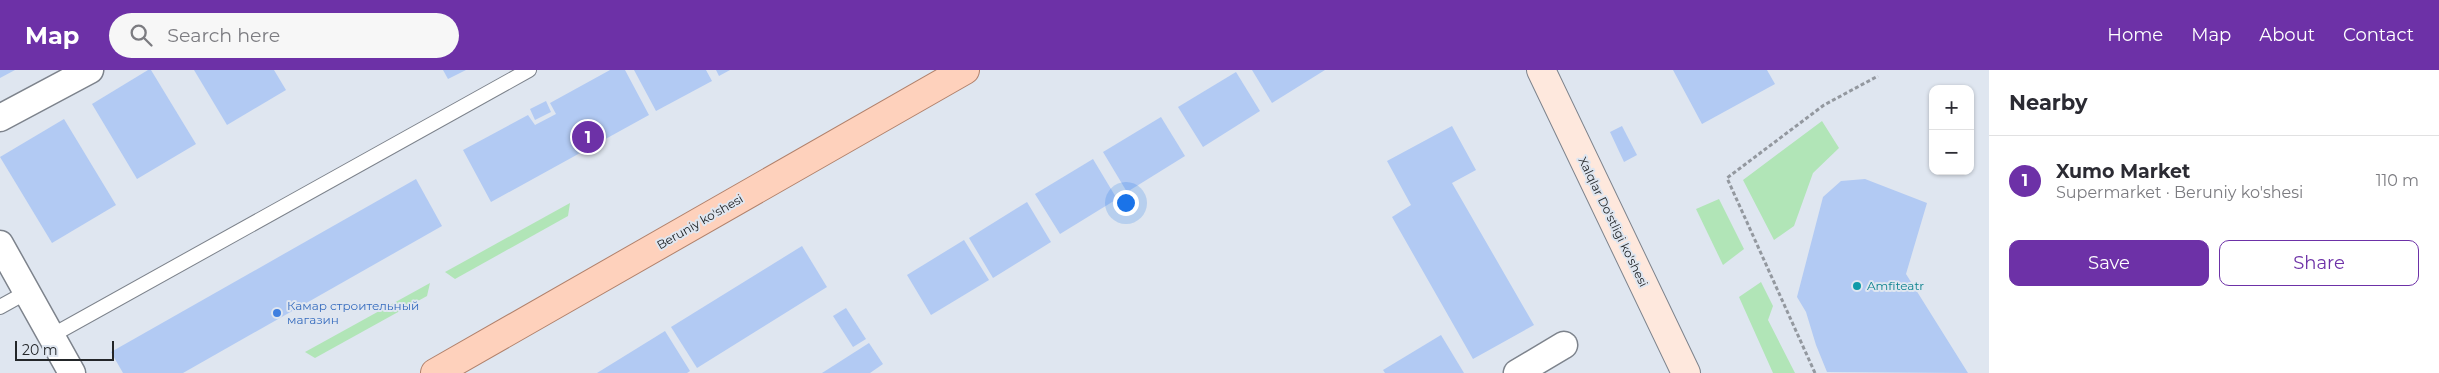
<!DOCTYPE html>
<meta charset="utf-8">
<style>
:root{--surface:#fff;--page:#f7f7f7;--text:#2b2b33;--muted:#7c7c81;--line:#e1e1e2;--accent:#6d31a7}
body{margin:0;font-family:Montserrat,sans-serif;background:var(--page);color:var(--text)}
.controls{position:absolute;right:15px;top:15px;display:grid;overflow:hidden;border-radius:10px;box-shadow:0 1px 4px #0004}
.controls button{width:45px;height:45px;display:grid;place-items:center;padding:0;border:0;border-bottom:1px solid var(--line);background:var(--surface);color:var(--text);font:25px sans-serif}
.scale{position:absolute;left:15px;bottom:12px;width:99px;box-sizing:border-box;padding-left:5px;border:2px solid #232629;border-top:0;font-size:14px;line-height:18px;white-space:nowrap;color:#232629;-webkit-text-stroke:4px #dfe6f0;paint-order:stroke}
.you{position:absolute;left:1125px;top:132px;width:18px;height:18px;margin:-12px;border:4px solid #fff;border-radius:50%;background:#1a73e8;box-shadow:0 0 0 8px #1a73e833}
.badge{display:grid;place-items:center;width:32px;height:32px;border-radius:50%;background:var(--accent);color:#fff;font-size:16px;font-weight:700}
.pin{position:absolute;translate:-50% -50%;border:2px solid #fff;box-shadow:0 1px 5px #0006}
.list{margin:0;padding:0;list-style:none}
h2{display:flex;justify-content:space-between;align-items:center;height:65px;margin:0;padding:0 20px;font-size:21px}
h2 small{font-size:16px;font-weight:400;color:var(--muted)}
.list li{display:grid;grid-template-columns:32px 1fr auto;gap:15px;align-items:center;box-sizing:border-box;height:90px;padding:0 20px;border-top:1px solid var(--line)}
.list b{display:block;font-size:19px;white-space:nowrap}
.list p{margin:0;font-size:16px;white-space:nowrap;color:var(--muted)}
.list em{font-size:16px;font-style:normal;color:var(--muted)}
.actions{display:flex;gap:10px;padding:15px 20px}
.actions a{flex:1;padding:11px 0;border:1px solid var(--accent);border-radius:10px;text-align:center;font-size:18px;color:var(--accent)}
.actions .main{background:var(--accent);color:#fff}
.icon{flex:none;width:28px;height:28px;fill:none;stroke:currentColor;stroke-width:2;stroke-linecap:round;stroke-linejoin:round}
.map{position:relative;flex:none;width:1989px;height:303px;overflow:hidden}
header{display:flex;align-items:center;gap:30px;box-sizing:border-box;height:70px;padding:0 25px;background:var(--accent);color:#fff}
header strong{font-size:24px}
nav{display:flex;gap:28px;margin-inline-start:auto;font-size:18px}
.search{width:350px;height:45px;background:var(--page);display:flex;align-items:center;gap:12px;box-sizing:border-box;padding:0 18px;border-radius:28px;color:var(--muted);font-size:19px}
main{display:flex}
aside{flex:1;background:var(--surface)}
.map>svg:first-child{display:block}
.green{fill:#b1e5b7}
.building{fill:#b2caf3}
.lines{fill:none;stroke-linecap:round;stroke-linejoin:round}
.lane-casing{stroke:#7d838c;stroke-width:16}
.street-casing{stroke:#7d838c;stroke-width:29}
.secondary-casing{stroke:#7d838c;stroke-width:30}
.primary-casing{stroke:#b1816b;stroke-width:30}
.path{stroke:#93989f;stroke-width:3;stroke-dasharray:4 2.5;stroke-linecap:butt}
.lane{stroke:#fff;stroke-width:14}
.street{stroke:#fff;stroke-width:26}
.secondary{stroke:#fee8dd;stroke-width:28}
.primary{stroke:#fed1bc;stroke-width:28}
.culture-dot{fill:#0f9aa8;stroke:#dfe6f0;stroke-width:2}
.shop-dot{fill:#3f7fe0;stroke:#dfe6f0;stroke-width:2}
.labels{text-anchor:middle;stroke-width:4;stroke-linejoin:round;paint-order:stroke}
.street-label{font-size:12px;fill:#232629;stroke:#dfe6f0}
.culture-label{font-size:12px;fill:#0d838f;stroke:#dfe6f0;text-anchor:start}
.shop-label{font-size:12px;fill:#366cbe;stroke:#dfe6f0;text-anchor:start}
</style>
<header>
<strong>Map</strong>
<div class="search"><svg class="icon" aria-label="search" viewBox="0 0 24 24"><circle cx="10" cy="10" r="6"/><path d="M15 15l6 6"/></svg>Search here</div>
<nav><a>Home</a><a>Map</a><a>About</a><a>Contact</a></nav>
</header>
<main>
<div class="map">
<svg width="1989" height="303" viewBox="0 0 1989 303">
<rect width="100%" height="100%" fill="#dfe6f0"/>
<g class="green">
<polygon points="1822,51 1839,78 1813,103 1794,156 1774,170 1743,110"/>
<polygon points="1719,129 1744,179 1723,195 1696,139"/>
<polygon points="570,133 568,146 455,209 445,202"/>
<polygon points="1761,212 1773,236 1768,250 1795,303 1773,303 1739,227"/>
<polygon points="430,213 427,226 315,288 305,282"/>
</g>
<g class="building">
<polygon points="0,0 15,0 0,8"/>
<polygon points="148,0 151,0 196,74 137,109 92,34"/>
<polygon points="194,0 274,0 286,20 227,55"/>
<polygon points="443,0 466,0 448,9"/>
<polygon points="610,0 625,0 649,45 491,132 463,80 528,45 535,55 556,44 550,33"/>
<polygon points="634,0 706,0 712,11 656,41"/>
<polygon points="716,0 730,0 719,6"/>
<polygon points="1252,0 1325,0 1272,33"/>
<polygon points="1673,0 1767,0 1775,14 1702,54"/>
<polygon points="1236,2 1260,41 1203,77 1178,37"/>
<polygon points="546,31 551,42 535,50 530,39"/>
<polygon points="1161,47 1185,86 1127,122 1103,82"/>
<polygon points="64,49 116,135 52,173 0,87"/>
<polygon points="1452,56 1476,100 1452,113 1534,255 1473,289 1392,147 1411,135 1387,91"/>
<polygon points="1622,56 1637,85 1624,92 1610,62"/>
<polygon points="1093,89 1117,129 1060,164 1035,124"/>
<polygon points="416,109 442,156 183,303 123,303 111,282"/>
<polygon points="1865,109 1927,133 1906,204 1968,303 1827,302 1816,275 1806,242 1797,227 1823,127 1841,111"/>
<polygon points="1027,132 1051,172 993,208 969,168"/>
<polygon points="964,170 989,210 931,245 907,205"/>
<polygon points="802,176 827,217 697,298 671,257"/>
<polygon points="846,238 866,269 853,277 833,246"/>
<polygon points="665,261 690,301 687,303 597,303"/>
<polygon points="1441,265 1464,303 1385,303 1383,300"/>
<polygon points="869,273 883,294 870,303 822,303"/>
</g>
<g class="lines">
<g class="lane-casing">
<g id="lane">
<polyline points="0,237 27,222"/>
<polyline points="51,266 529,0"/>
</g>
</g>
<g class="street-casing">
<g id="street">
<polyline points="0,48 90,0"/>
<polyline points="0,174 72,303"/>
<polyline points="1517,303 1564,275"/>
</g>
</g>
<g class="secondary-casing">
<polyline id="secondary" points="1541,0 1686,303"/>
</g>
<g class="primary-casing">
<polyline id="primary" points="435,303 965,0"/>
</g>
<polyline class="path" points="1815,303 1727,108 1824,35 1878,6"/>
<use href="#lane" class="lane"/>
<use href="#street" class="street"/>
<use href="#secondary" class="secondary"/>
<use href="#primary" class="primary"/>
</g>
<circle class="culture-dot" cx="1857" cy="216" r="5"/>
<circle class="shop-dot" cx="277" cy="243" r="5"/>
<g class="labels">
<g class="street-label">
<text transform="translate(700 152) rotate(-30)" y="4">Beruniy ko'shesi</text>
<text transform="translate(1613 152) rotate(64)" y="4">Xalqlar Do'stligi ko'shesi</text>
</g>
<g class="culture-label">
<text x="1867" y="220">Amfiteatr</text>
</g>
<g class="shop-label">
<text x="287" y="240">Камар строительный<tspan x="287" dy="14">магазин</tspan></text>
</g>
</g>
</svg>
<div class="controls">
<button>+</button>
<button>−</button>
</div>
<div class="scale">20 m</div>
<div class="you"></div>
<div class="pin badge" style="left:588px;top:67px">1</div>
</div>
<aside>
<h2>Nearby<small></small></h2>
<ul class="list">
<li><span class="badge">1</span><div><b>Xumo Market</b><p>Supermarket · Beruniy ko'shesi</p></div><em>110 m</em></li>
</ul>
<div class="actions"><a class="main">Save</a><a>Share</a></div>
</aside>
</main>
